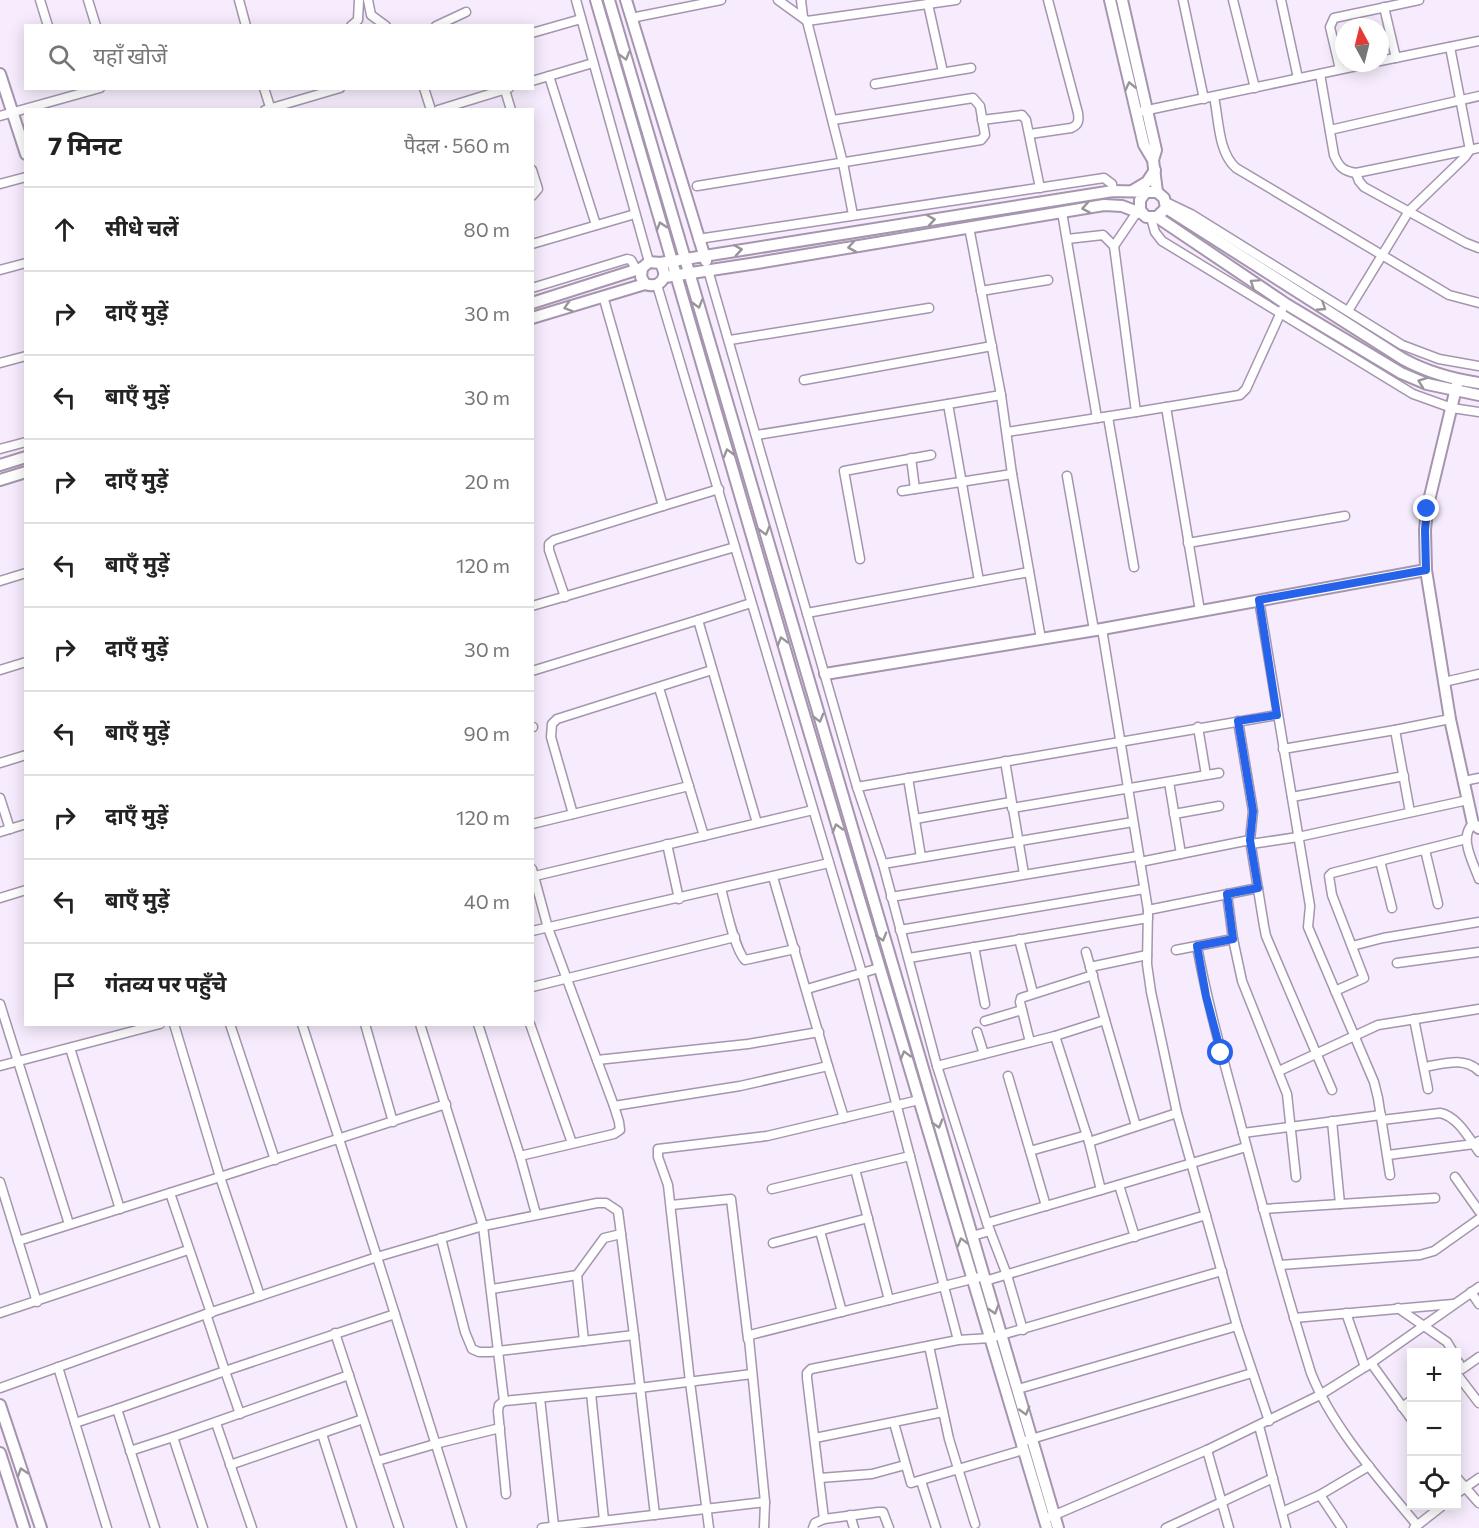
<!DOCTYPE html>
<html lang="hi">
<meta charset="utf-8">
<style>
:root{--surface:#fff;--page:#f6f6f6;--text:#222;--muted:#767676;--line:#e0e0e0}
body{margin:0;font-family:Commissioner,"Noto Sans Devanagari",sans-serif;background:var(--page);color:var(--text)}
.controls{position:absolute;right:18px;bottom:18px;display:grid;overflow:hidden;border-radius:0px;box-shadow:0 3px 15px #0003}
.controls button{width:54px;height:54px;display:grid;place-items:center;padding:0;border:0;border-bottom:2px solid var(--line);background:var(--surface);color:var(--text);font:30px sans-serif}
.compass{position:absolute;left:1335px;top:18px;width:54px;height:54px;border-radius:50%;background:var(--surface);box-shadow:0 3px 15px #0003;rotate:353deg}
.stop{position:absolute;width:18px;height:18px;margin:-14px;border:4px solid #2563eb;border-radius:50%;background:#fff}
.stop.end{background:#2563eb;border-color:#fff;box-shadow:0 2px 6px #0008}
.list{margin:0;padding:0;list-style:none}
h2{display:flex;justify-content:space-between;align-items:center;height:78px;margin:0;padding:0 24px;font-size:26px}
h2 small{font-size:20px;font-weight:400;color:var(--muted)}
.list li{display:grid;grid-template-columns:39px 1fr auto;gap:18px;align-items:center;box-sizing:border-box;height:84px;padding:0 24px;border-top:2px solid var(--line)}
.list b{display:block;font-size:22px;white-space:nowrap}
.list em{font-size:20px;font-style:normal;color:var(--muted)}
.icon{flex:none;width:33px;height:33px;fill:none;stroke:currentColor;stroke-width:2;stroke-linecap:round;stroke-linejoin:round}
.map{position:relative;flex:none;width:1479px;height:1528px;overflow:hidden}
.search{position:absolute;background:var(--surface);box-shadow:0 3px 15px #0003;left:24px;top:24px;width:510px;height:66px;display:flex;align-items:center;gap:15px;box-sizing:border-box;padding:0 21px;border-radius:0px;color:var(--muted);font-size:22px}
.panel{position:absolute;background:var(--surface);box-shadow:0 3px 15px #0003;left:24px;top:108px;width:510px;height:918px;border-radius:0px}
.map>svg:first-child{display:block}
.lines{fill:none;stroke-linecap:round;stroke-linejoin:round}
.street-casing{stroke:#a595ae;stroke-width:11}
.secondary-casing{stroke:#a595ae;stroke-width:14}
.street{stroke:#fff;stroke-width:8}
.secondary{stroke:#fff;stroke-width:10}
.oneway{stroke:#989599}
.route{stroke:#2563eb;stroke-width:8}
</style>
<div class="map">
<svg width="1479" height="1528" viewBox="0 0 1479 1528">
<rect width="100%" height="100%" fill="#f6ecfd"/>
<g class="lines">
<g class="street-casing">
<g id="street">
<polyline points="40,0 48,26"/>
<polyline points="88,0 96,26"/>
<polyline points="239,0 246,26"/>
<polyline points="368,0 371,15 386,26"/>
<polyline points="576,0 649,262"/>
<polyline points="778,0 807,21 956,0"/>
<polyline points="801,0 803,17"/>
<polyline points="1183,0 1204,99"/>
<polyline points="1233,0 1255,88"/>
<polyline points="1281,0 1298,78"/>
<polyline points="928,4 943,72"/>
<polyline points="1384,7 1396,58"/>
<polyline points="631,18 721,0"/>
<polyline points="807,21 843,163 853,215"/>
<polyline points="351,26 358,20 359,0"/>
<polyline points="436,26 466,12"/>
<polyline points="532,33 581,19"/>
<polyline points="1380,61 1479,41"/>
<polyline points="1340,69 1330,27 1334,18 1419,0"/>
<path d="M 1320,74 L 1334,155 C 1339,167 1343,171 1356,173 L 1479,148"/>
<polyline points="549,76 596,225"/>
<polyline points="532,81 593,63"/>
<polyline points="875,84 971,68"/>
<polyline points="264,88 271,110"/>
<polyline points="424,88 431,110"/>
<polyline points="505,90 511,110"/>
<path d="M 1214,97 C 1219,120 1218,152 1236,168 L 1449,295 L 1479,303"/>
<polyline points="265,110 340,88"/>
<polyline points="438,110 509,88"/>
<polyline points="1143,111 1371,63"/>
<polyline points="0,116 100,88"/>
<polyline points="982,120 1022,115 1026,120 1040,188"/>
<polyline points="1330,130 1479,96"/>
<path d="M 1030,134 L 1071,128 C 1079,125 1079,120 1078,113 L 1048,0"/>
<polyline points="532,170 538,189 532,196"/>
<polyline points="1356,173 1359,181 1364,187 1466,243 1479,248"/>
<polyline points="0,184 26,177"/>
<polyline points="697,186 981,140 985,135 980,106 973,98 833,120"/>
<polyline points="1166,202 1191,214 1402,345 1439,359 1479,366"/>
<polyline points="1062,212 1097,418"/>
<polyline points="1151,218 1155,232 1162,241 1413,394 1452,408 1479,412"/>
<polyline points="969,227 1001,395 1012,474 1041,639"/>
<polyline points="698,239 1104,178 1112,184 1113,191"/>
<polyline points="532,244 635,214"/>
<polyline points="1114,246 1137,212"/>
<polyline points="0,270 26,263"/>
<polyline points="708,270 857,787 883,864 937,1066 987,1223 1007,1275 1023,1330"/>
<polyline points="657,285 862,973 958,1340"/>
<polyline points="532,288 627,259 631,260 636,269"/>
<polyline points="981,291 1048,280"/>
<polyline points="603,296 663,506 719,489"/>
<polyline points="1348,311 1409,211 1465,157 1470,150 1450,47"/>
<polyline points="730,340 929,308"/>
<polyline points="0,363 26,356"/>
<polyline points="804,380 992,346"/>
<polyline points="1166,407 1200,611"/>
<polyline points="1136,412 1240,395 1246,389 1282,310"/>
<polyline points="1108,417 1134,567"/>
<polyline points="1007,432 1136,412 1114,246 1103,235 1067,239"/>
<polyline points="757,435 948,404"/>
<polyline points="0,449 26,442"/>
<polyline points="911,458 915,489"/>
<polyline points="1067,476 1094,630"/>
<polyline points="902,491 1012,474"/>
<polyline points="1188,543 1345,516"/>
<polyline points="860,559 844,471 931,455"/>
<polyline points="0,581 26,573"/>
<polyline points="979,581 948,404 1001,395"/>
<polyline points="565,597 549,550 549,544 554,540 663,506"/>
<polyline points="1259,600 1310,906 1308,927 1374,1082 1378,1098 1390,1175"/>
<polyline points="532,606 735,547"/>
<polyline points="807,613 1029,572"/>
<polyline points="698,620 751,603"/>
<polyline points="1102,629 1148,910 1147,964 1151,992 1177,1113 1237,1326 1269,1421"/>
<polyline points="0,670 26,662"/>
<polyline points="532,671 698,620 757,823"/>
<polyline points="1444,682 1479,674"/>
<polyline points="659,688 704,836"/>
<polyline points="1238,721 1253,811 1250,840 1264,926 1266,936 1332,1090"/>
<polyline points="532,727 533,727"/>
<polyline points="1198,727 1206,775"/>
<polyline points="1283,749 1395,730"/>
<polyline points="1005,761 1024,874"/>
<polyline points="0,763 26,755"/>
<polyline points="908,778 921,857"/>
<polyline points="1464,781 1479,778"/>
<polyline points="1169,782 1181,854"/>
<polyline points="857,787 1277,715"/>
<polyline points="1292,797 1404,776"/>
<polyline points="0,798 10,829"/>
<polyline points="1012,808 1219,773"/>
<polyline points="1410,812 1395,730 1450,719"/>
<polyline points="573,814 551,737 552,724 557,719 712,670"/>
<polyline points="1174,814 1219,806"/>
<polyline points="915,819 1011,802"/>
<polyline points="532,824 689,786"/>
<path d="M 1473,824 C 1458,837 1474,864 1479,879"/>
<polyline points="0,832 26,824"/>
<polyline points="667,844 679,899"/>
<polyline points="1251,844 1298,837 1468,800"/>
<polyline points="1425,850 1438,904"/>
<polyline points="1380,861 1392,908"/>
<polyline points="1140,862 1250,840"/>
<polyline points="883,864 1133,822"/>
<polyline points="535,876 813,810"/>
<polyline points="773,877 828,1066"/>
<path d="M 721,889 C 726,906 734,948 745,960 L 795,949"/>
<polyline points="1227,894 1233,939 1242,981 1287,1094 1296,1177"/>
<polyline points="891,897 1138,856"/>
<polyline points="0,898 26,890"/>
<polyline points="1148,910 1258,888"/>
<polyline points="900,930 1144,889"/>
<polyline points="532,931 829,863"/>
<polyline points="1019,939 1033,993"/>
<path d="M 1197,946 C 1207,1001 1222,1055 1237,1110 C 1260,1198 1284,1286 1311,1373 C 1332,1427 1380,1480 1417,1525"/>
<polyline points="1352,946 1383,938 1479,922"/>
<polyline points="974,947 985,1004"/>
<polyline points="1176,950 1233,939"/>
<polyline points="1086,952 1105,1020"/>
<polyline points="909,958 1148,918"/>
<polyline points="1397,963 1479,952"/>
<polyline points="1090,967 1147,955"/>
<polyline points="532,987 735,937"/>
<polyline points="807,989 879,968"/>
<polyline points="1335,991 1364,978 1332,895 1329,876 1332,873 1466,839"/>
<polyline points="0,1004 69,1224"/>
<polyline points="1414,1019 1428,1089"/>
<polyline points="985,1021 1022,1010"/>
<polyline points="174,1024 220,1177 446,1104"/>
<polyline points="230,1024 275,1160"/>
<polyline points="365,1024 393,1122"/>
<polyline points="420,1024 483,1226 504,1401"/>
<polyline points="478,1024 520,1156 536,1214"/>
<polyline points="530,1024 572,1143"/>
<polyline points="977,1032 984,1054"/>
<polyline points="1055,1036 1105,1020 1136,1126"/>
<polyline points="1030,1042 1020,1002 1021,998 1093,975"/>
<polyline points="70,1048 120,1209"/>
<polyline points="597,1060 748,1044 819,1032"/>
<polyline points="0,1066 160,1024"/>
<polyline points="937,1066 1055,1036 1089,1142 1101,1190 1246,1147"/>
<path d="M 1424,1067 C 1443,1064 1464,1056 1479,1071"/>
<polyline points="1279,1071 1378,1025 1479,1009"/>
<polyline points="1008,1076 1030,1151 1087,1135"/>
<polyline points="614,1106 740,1086 828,1066 844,1118"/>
<path d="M 1382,1120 L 1440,1113 C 1457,1116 1469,1138 1479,1152"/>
<polyline points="1332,1121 1340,1204"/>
<polyline points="1243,1133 1381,1115"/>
<polyline points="1089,1142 1177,1113"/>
<polyline points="1030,1151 1046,1206"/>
<polyline points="1388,1155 1474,1144 1479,1141"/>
<polyline points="520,1156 614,1134 620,1130 619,1122 614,1106 548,928 532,869"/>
<polyline points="855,1169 889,1300"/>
<polyline points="1455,1177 1479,1211"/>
<polyline points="0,1182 37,1302"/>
<polyline points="1119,1185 1135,1237"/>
<polyline points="772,1189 910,1156"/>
<polyline points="170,1193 211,1313"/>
<polyline points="671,1205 731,1199 748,1339"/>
<polyline points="1263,1209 1435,1198"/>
<polyline points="987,1223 1101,1190"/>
<polyline points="820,1231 842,1312"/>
<polyline points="621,1234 634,1335"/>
<polyline points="972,1236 990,1231"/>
<polyline points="441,1238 465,1332 472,1349 479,1352 490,1352 634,1335 655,1515"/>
<polyline points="18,1241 220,1177 260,1296"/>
<polyline points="773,1243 868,1218"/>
<polyline points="1280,1265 1420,1255 1434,1251 1479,1219"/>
<polyline points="577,1275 584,1341"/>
<polyline points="985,1281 1206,1215"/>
<polyline points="1471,1292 1479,1304"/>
<polyline points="1398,1308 1447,1342 1453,1352"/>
<polyline points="0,1313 188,1250"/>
<polyline points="1346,1313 1365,1367"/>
<polyline points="1294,1318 1453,1304"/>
<polyline points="335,1333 399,1528"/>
<polyline points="929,1346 949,1439 975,1524"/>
<polyline points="1456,1360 1459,1363"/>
<polyline points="1371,1363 1412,1420"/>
<polyline points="58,1367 107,1528"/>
<polyline points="1462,1369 1479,1357"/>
<polyline points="1456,1373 1479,1403"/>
<polyline points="0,1388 206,1314 377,1257 302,1024"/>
<polyline points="1018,1389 1237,1326"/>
<polyline points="591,1393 604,1520"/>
<polyline points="540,1398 554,1526"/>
<polyline points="1402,1407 1412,1400"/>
<polyline points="117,1409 225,1371 206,1314"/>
<polyline points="240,1414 225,1371 395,1314"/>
<polyline points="75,1423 117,1409 155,1528"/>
<polyline points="216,1423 252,1528"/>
<polyline points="894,1423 911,1483 1023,1450"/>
<polyline points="1259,1426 1286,1528"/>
<polyline points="322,1434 352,1528"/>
<polyline points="173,1437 349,1375"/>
<polyline points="815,1438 943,1412"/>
<polyline points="1028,1440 1252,1373"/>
<polyline points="1207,1450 1229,1528"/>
<polyline points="130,1451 173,1437 203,1528"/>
<polyline points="377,1461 435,1444 500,1428"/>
<polyline points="230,1465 363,1419"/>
<polyline points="1456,1477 1479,1503"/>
<polyline points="820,1478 872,1474 905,1465"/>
<polyline points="921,1481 936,1528"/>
<polyline points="506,1494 498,1411 499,1405 504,1401 639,1388 752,1374"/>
<polyline points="1456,1494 1479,1478"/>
<polyline points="1320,1495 1342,1528"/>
<polyline points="1282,1512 1320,1495 1369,1466"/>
<polyline points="850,1515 854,1528"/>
<polyline points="1050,1517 1207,1450 1320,1395 1371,1363 1479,1287"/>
<polyline points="824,1519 807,1378 807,1373 811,1369 958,1340 991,1338 1222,1271"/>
<polyline points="462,1528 377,1257 483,1226 597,1203 606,1203 618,1211 621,1234 604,1238 577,1275 492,1289"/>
<polyline points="542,1528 765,1502"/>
<polyline points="709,1528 690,1382 668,1185 658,1157 658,1149 767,1136 919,1100"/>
<polyline points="764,1528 765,1502 749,1339 750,1335 984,1276"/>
<polyline points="813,1528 815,1523 824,1519 878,1512 883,1512 889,1528"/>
<polyline points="1166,1528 1273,1478"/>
<polyline points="1414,1528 1442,1506"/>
</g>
</g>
<g class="secondary-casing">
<g id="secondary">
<polyline points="596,0 795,684 1047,1528"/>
<path d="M 609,0 C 757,510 908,1019 1058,1528"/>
<polyline points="626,0 706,261"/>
<polyline points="1110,0 1144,145 1153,160"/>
<polyline points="1122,0 1156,150 1153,160 1157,192"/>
<polyline points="0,74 26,154"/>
<polyline points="1132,191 1147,182 1155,170"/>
<path d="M 1166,208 L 1403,359 C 1427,372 1451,379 1479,383"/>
<polyline points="1157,217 1286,304 1401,373 1427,384 1479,395"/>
<path d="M 660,263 L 1113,191 C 1128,191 1143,192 1157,192 L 1164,198 L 1166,208 L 1157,217 L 1146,217 L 1140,210 L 1140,200 L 1145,193"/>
<polyline points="665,277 757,263 1104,205 1122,206 1143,214"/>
<polyline points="532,303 642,268"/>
<path d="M 532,318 L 645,284 C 660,289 670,277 660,263 L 649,262 L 642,268 L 641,277 L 645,284"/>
<polyline points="1458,380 1427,509 1425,530 1426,570 1450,719 1473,824 1479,828"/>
<polyline points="0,465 26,457"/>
<polyline points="0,480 26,472"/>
<polyline points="825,674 1102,629 1426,570"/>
<polyline points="0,1405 41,1528"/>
<polyline points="0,1453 24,1528"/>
</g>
</g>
<use href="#street" class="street"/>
<use href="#secondary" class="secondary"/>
</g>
<defs><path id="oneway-chevron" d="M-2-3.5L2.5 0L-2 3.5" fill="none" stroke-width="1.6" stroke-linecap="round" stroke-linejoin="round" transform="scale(1.5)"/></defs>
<g class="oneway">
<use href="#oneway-chevron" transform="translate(625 56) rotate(74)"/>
<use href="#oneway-chevron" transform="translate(1130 86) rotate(-103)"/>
<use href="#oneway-chevron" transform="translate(1086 208) rotate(170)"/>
<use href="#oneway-chevron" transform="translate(931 220) rotate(-9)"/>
<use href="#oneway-chevron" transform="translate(661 226) rotate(-107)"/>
<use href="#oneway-chevron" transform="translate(852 247) rotate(170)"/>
<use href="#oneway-chevron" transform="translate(738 250) rotate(-9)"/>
<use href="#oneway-chevron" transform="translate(1254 283) rotate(-146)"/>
<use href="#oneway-chevron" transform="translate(698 304) rotate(74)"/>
<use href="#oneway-chevron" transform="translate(568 307) rotate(163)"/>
<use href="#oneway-chevron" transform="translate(1322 307) rotate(33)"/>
<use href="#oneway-chevron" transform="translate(1422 382) rotate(-160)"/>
<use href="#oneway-chevron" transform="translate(728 453) rotate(-106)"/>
<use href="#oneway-chevron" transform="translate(765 531) rotate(74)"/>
<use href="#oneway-chevron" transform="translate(782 641) rotate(-106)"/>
<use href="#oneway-chevron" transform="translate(819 718) rotate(74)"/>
<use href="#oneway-chevron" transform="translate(837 828) rotate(-106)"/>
<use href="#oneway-chevron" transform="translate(882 937) rotate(74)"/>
<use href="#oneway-chevron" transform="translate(905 1055) rotate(-106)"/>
<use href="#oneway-chevron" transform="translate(938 1124) rotate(73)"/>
<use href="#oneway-chevron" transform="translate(962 1242) rotate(-106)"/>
<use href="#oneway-chevron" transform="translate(994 1310) rotate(73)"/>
<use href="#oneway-chevron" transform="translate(1025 1411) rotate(74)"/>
<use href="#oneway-chevron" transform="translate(22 1472) rotate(-108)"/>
</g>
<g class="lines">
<polyline class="route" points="1221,1053 1206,996 1197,946 1233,939 1227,894 1258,888 1250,840 1253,811 1238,721 1277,715 1259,600 1426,570 1425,530 1427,509"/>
</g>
</svg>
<div class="controls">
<button>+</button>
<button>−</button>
<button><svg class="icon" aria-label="locate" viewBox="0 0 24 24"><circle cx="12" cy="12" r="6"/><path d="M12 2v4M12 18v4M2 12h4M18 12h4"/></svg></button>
</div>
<svg class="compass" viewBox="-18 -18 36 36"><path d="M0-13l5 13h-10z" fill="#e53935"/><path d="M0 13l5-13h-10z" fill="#767676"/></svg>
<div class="stop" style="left:1221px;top:1053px"></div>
<div class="stop end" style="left:1427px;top:509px"></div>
<div class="search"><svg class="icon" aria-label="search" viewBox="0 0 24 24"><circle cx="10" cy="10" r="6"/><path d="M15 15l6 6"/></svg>यहाँ खोजें</div>
<section class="panel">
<h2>7 मिनट<small>पैदल · 560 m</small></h2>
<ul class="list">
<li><svg class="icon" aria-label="ahead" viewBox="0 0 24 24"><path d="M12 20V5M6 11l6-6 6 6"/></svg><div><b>सीधे चलें</b></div><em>80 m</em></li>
<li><svg class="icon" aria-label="right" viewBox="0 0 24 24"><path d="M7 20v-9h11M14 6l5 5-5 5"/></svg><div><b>दाएँ मुड़ें</b></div><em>30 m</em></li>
<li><svg class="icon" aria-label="left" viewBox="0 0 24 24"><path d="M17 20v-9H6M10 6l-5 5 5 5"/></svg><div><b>बाएँ मुड़ें</b></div><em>30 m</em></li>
<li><svg class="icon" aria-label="right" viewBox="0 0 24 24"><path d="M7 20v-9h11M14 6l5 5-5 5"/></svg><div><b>दाएँ मुड़ें</b></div><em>20 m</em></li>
<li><svg class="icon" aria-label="left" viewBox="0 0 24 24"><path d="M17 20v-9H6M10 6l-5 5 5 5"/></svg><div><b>बाएँ मुड़ें</b></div><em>120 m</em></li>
<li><svg class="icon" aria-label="right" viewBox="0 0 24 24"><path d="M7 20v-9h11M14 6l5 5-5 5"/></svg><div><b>दाएँ मुड़ें</b></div><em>30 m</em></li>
<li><svg class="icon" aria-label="left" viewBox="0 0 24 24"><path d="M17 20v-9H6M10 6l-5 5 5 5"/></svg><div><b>बाएँ मुड़ें</b></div><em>90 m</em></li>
<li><svg class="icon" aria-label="right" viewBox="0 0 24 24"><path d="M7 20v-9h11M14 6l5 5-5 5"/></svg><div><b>दाएँ मुड़ें</b></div><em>120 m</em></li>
<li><svg class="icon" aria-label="left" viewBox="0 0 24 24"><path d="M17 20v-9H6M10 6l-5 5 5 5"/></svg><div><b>बाएँ मुड़ें</b></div><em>40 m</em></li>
<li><svg class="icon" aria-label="arrive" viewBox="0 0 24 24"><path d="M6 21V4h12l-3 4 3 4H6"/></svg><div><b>गंतव्य पर पहुँचे</b></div></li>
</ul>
</section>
</div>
